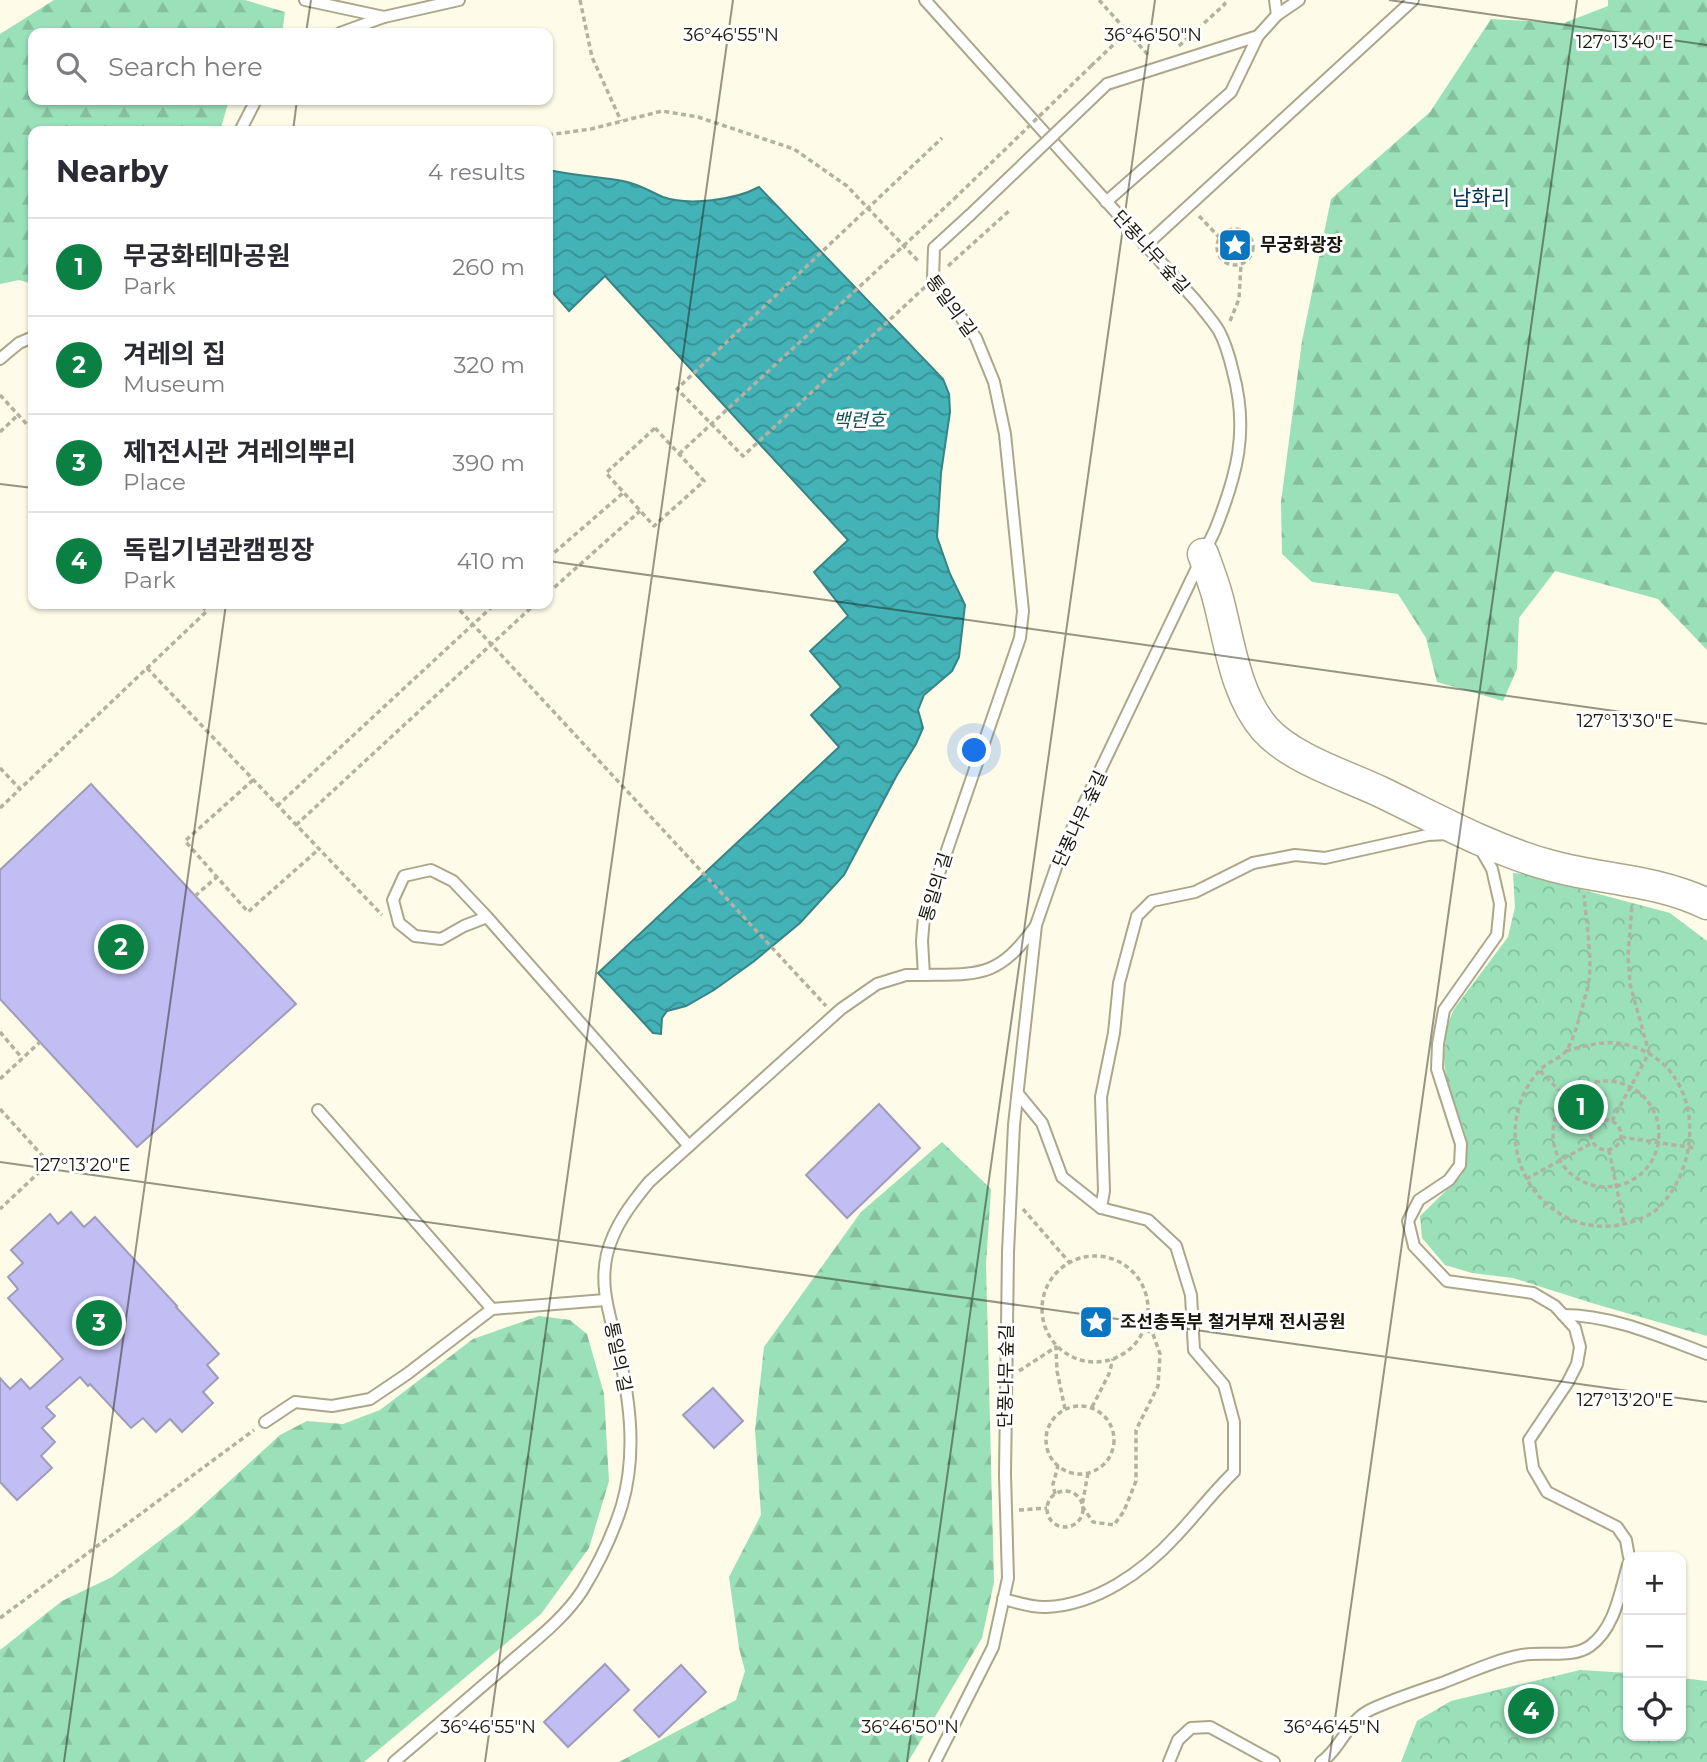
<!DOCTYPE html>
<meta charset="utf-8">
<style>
:root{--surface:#fff;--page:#f7f7f7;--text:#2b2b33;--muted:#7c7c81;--line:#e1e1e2;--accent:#0b8043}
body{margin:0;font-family:Montserrat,"Noto Sans KR",sans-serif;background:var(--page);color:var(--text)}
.controls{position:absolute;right:21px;bottom:21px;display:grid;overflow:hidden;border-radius:14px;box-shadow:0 2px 5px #0004}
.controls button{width:63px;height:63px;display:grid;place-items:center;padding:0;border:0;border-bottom:2px solid var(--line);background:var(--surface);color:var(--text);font:35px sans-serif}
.you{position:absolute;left:975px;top:751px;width:24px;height:24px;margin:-18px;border:5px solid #fff;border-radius:50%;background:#1a73e8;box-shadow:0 0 0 10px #1a73e833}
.badge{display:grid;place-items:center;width:46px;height:46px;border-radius:50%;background:var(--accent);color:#fff;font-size:23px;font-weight:700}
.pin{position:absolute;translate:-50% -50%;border:4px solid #fff;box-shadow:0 2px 7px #0006}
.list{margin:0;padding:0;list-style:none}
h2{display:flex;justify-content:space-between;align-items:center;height:91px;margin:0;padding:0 28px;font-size:30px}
h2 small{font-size:23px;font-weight:400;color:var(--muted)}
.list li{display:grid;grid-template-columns:46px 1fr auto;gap:21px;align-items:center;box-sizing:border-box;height:98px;padding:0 28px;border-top:2px solid var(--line)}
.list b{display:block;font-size:26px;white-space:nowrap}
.list p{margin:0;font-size:23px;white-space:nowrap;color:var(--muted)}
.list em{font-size:23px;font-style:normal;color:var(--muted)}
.icon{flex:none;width:38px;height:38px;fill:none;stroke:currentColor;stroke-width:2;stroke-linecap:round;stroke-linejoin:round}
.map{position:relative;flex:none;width:1707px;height:1762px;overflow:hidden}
.search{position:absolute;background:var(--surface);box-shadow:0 2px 5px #0004;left:28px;top:28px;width:525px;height:77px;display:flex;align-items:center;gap:18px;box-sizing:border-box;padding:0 24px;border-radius:14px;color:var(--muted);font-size:26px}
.panel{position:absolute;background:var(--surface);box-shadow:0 2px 5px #0004;left:28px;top:126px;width:525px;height:483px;border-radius:14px}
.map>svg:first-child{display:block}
.forest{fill:url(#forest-firs)}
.park{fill:url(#park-crowns)}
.water{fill:url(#water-waves);stroke:#378484;stroke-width:2}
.building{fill:#c2bdf2;stroke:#9f9cb9;stroke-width:2}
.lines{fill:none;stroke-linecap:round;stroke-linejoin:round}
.lane-casing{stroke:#aca78a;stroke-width:14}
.secondary-casing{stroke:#aca78a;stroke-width:33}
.path{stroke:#b4b1a1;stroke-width:3.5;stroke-dasharray:5 3.5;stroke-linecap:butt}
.lane{stroke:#fff;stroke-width:10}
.secondary{stroke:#fff;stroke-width:30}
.lane-bridge-casing{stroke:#aca78a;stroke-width:14;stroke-linecap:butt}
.path-bridge{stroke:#b4b1a1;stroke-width:3.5;stroke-dasharray:5 3.5;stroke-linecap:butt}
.lane-bridge{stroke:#fff;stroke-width:10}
.ticks{fill:none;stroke:#1a170c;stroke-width:2;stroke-opacity:0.45}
.labels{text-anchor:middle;stroke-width:6;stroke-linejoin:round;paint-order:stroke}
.poi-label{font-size:18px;font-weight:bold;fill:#1a170c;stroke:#fff;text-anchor:start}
.street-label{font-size:18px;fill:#1a170c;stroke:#fff}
.water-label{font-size:19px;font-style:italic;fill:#135356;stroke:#fff}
.quarter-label{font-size:21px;fill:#043257;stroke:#fff}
.ticks-label{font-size:18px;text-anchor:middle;fill:#1a170c;stroke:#fff;stroke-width:6;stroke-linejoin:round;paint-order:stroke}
</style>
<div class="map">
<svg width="1707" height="1762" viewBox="0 0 1707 1762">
<defs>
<pattern id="forest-firs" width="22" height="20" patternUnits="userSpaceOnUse" patternTransform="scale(1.75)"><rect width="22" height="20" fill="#9ae0b9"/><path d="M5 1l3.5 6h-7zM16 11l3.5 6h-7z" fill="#84bf9e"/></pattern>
<pattern id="park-crowns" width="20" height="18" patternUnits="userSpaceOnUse" patternTransform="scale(1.75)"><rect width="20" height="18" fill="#9ae0b9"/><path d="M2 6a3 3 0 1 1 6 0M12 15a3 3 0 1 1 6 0" fill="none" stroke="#84bf9e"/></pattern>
<pattern id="water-waves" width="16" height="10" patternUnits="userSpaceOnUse" patternTransform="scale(1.75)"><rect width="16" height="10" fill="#43b3b8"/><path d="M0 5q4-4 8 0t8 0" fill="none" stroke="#379194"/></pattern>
</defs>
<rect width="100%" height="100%" fill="#fefbe8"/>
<g class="forest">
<polygon points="54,0 245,0 285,12 282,33 33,33 33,100 229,100 220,131 33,131 33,284 19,280 0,284 0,34"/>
<polygon points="1608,0 1707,0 1707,650 1658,599 1555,571 1519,618 1517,669 1503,701 1437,682 1426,638 1398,594 1312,582 1282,554 1281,502 1302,341 1331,199 1430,112 1491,19 1564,23 1608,6"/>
<polygon points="942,1142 991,1189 986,1264 994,1582 982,1638 908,1762 619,1762 736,1700 745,1671 739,1648 729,1577 761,1515 755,1430 764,1347 861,1212"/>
<polygon points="539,1316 570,1320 587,1334 604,1394 609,1481 589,1548 541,1614 364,1762 0,1762 0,1650 62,1601 112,1577 187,1520 280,1435 307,1421 343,1424 380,1410 473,1339"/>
</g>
<g class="park">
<polygon points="1513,873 1523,874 1670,913 1707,941 1707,1336 1595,1304 1513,1278 1472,1273 1445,1265 1422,1238 1420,1216 1462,1175 1467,1162 1466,1136 1446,1078 1444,1058 1447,1026 1454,1009 1508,937 1515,907"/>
<polygon points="1580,1670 1628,1673 1628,1736 1681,1736 1681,1678 1707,1681 1707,1762 1401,1762 1417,1721 1451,1701"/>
</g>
<path class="water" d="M 548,170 C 573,175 598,177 623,181 C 639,184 649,191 663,197 C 689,206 735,200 759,187 L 943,379 L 949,394 L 950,412 L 941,473 L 937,537 L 950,574 L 965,605 L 959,657 L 952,671 L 924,695 L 918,710 L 923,728 L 916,744 L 897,775 L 844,875 L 800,923 L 753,962 L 714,990 L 686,1006 L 667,1011 L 662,1018 L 661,1034 L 653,1033 L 598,973 L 839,747 L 811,715 L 841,687 L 810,651 L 848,616 L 814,572 L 848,540 L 605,276 L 569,311 L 548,287 Z"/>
<g class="building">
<polygon points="91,784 296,1004 137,1147 0,999 0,870"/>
<polygon points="879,1104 920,1148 847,1218 806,1175"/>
<polygon points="71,1212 84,1227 95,1217 177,1306 176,1307 219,1354 207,1365 218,1378 203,1392 213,1403 182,1432 170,1419 156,1432 143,1418 131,1428 90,1384 88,1386 80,1377 46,1407 55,1416 42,1428 55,1442 41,1456 52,1468 17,1500 0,1482 0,1378 10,1389 21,1379 30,1389 63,1359 8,1298 18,1289 8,1277 23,1263 11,1250 50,1214 58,1224"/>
<polygon points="713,1388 743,1421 714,1448 683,1415"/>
<polygon points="605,1664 629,1690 568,1747 544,1722"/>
<polygon points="681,1665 706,1692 659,1737 634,1710"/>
</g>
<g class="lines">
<g class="lane-casing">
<g id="lane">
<polyline points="305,0 384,17 459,0"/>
<path d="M 925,0 L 1196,301 C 1204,311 1213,321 1219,331 C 1226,344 1230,359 1233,372 C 1249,431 1237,475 1215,530 L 1062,850 L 1036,925 L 1014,1125 L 1008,1252 L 1005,1475 L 1008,1578 L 993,1647 L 935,1762"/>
<polyline points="1275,0 1277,15"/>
<polyline points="340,33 384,17"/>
<polyline points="1107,84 1258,36 1277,15 1299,0"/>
<polyline points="240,131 256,100"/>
<polyline points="1106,202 1231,92 1258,36"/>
<polyline points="1145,246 1413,0"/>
<polyline points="0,359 19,343 33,337"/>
<polyline points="1480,848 1492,869 1500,904 1497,935 1444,1010 1438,1044 1437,1069 1461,1144 1460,1165 1449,1180 1419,1200 1408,1221 1414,1246 1447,1281 1533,1293 1555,1306 1575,1328 1580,1347 1577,1364 1568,1382 1529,1440 1533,1468 1547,1492 1617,1527 1626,1540 1629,1557"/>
<polyline points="487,917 464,926 441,939 415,936 399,923 393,900 404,876 431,870 453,881 487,917 689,1146"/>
<path d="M 924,975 C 982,974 998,977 1035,927"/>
<polyline points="318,1110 492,1309"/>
<polyline points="1101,1208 1104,1191 1101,1097 1114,1033 1119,983 1137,916 1152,901 1195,892 1253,863 1295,855 1325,858 1428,835 1447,834"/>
<path d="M 1563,1315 C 1613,1315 1661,1337 1707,1354"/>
<polyline points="265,1422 295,1402 332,1406 370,1399 407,1374 492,1309 605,1300"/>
<path d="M 1003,1599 C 1016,1602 1033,1608 1046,1607 C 1096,1605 1143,1572 1176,1536 C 1196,1515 1213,1492 1234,1472 L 1234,1422 L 1224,1385 L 1194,1350 L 1191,1295 L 1176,1246 L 1148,1220 L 1101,1208 L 1062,1177 L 1042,1123 L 1019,1095"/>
<path d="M 394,1762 C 432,1730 469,1697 507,1665 C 533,1642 562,1621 582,1591 C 598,1565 613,1534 622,1505 C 638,1450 629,1392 615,1337 C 608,1309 600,1284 607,1254 C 614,1226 631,1204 649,1182 L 841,1009 L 877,984 L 906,975 L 924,975 L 922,941 L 924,917 L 1020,638 L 1023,611 L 1005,434 L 994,382 L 976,338 L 933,279 L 934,248 L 970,215"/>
<polyline points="1169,1762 1178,1740 1191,1728 1210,1727 1274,1762"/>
<path d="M 1321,1762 C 1341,1749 1347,1720 1372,1709 C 1394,1699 1418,1691 1442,1683 C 1468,1673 1495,1660 1522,1655 C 1543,1651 1572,1659 1590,1646 C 1615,1628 1620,1592 1628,1565"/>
</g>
</g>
<g class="secondary-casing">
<path id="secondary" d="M 1203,554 C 1208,568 1213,581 1217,595 C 1229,638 1234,693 1265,729 C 1292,759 1345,775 1381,792 C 1437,819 1492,850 1552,866 C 1604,880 1658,880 1707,904"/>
</g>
<g class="path">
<polyline points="580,0 592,57 621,121"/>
<polyline points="1099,0 1149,56"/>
<polyline points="1179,46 1225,4 1221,0"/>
<polyline points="1091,66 1127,32"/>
<polyline points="548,135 591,129 662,111 698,117 794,149 847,186 919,262"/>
<polyline points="1199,216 1219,237"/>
<circle cx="1235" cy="247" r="18"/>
<polyline points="948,266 1009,211"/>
<polyline points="925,287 743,456 677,389 942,138"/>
<polyline points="1230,321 1239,299 1241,264"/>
<polyline points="0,395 33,431"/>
<polygon points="655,428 704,481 654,526 606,473"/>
<polyline points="0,432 18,415"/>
<polyline points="679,454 954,199"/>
<polyline points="548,558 623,493"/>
<polyline points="548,593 640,511"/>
<polyline points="454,604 826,1006"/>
<polyline points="147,668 382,915"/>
<polyline points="0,768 20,789 207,611 200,604"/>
<polyline points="253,780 185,841 248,912 319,849"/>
<polyline points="277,806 495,604"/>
<polyline points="0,808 20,789"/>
<polyline points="296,825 535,604"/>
<polyline points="195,896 217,877"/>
<polyline points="0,1032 22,1058"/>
<path d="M 1566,1051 C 1585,1046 1603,1040 1623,1044 C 1704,1061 1707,1164 1655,1211 C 1637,1223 1612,1229 1590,1225 C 1568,1222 1546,1207 1533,1189 C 1507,1152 1509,1102 1541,1069 C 1548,1062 1561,1058 1567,1050 C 1576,1035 1582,1007 1587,990 C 1594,966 1586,920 1584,895"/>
<polyline points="1540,1071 1594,1125"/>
<polyline points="0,1079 40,1042"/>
<circle cx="1606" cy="1134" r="53"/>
<polyline points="0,1109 49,1163 0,1209"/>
<circle cx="1606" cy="1135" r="15"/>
<polyline points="1612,1121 1649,1053 1630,984 1628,956 1632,905"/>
<polyline points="1621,1137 1695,1148"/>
<polyline points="1609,1150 1624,1224"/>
<polyline points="1526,1179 1592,1143"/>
<polyline points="1023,1209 1069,1262"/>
<circle cx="1095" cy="1309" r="53"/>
<polyline points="1019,1371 1056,1347 1057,1371 1065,1409"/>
<circle cx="1080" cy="1440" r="34"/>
<polyline points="1092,1407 1109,1374 1113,1359"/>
<polyline points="1088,1473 1082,1506 1093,1522 1114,1525 1124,1511 1136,1481 1136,1430 1158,1386 1160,1354 1153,1334 1145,1329"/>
<circle cx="1065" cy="1509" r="18"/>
<polyline points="1055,1494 1053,1484 1058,1466"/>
<polyline points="1019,1510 1047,1508"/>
<polyline points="0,1618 254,1430"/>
</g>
<use href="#lane" class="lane"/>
<use href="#secondary" class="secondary"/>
<g class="lane-bridge-casing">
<polyline id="lane-bridge" points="970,215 1107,84"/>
</g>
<polyline class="path-bridge" points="954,199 1091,66"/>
<use href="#lane-bridge" class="lane-bridge"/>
</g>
<path class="ticks" d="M 1389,0 L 1707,45M 306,33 L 311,0M 293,131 L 297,100M 0,484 L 33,488M 548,561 L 1707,724M 0,1162 L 1707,1402M 64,1762 L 226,604M 485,1762 L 733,0M 907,1762 L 1155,0M 1329,1762 L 1577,0"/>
<defs>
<g id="sight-square" transform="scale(1.75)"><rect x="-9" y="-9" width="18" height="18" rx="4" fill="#0c75c0" stroke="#fff"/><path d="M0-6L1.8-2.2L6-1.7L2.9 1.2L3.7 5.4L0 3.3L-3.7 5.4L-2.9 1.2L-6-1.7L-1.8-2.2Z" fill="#fff"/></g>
</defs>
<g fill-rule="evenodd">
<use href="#sight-square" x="1235" y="245"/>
<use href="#sight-square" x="1096" y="1322"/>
</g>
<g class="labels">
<g class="poi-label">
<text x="1260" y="251">무궁화광장</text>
<text x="1120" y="1328">조선총독부 철거부재 전시공원</text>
</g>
<g class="street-label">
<text transform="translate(1151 252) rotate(48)" y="6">단풍나무 숲길</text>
<text transform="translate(951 306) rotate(54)" y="6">통일의 길</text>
<text transform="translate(1080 819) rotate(-65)" y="6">단풍나무 숲길</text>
<text transform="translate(936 887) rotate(-73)" y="6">통일의 길</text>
<text transform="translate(618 1357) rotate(78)" y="6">통일의 길</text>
<text transform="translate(1006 1376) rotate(-89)" y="6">단풍나무 숲길</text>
</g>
<g class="water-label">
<text x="859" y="427">백련호</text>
</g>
<g class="quarter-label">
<text x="1481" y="205">남화리</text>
</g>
</g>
<g class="ticks-label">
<text x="731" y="41">36°46'55"N</text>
<text x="1153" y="41">36°46'50"N</text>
<text x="1625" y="48">127°13'40"E</text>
<text x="1625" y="727">127°13'30"E</text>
<text x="82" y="1171">127°13'20"E</text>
<text x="1625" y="1406">127°13'20"E</text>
<text x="488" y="1733">36°46'55"N</text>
<text x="910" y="1733">36°46'50"N</text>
<text x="1332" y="1733">36°46'45"N</text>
</g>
</svg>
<div class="controls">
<button>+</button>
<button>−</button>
<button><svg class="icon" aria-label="locate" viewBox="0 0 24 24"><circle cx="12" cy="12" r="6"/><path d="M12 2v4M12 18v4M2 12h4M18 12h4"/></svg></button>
</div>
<div class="you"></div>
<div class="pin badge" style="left:1581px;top:1107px">1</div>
<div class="pin badge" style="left:121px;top:947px">2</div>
<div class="pin badge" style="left:99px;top:1323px">3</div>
<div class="pin badge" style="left:1531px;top:1711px">4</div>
<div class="search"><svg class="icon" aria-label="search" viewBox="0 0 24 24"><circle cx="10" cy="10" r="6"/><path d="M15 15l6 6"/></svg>Search here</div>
<section class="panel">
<h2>Nearby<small>4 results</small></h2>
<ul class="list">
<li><span class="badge">1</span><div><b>무궁화테마공원</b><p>Park</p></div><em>260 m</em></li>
<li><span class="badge">2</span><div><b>겨레의 집</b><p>Museum</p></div><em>320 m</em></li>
<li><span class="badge">3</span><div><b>제1전시관 겨레의뿌리</b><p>Place</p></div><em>390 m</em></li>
<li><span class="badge">4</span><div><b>독립기념관캠핑장</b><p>Park</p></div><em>410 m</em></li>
</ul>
</section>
</div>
